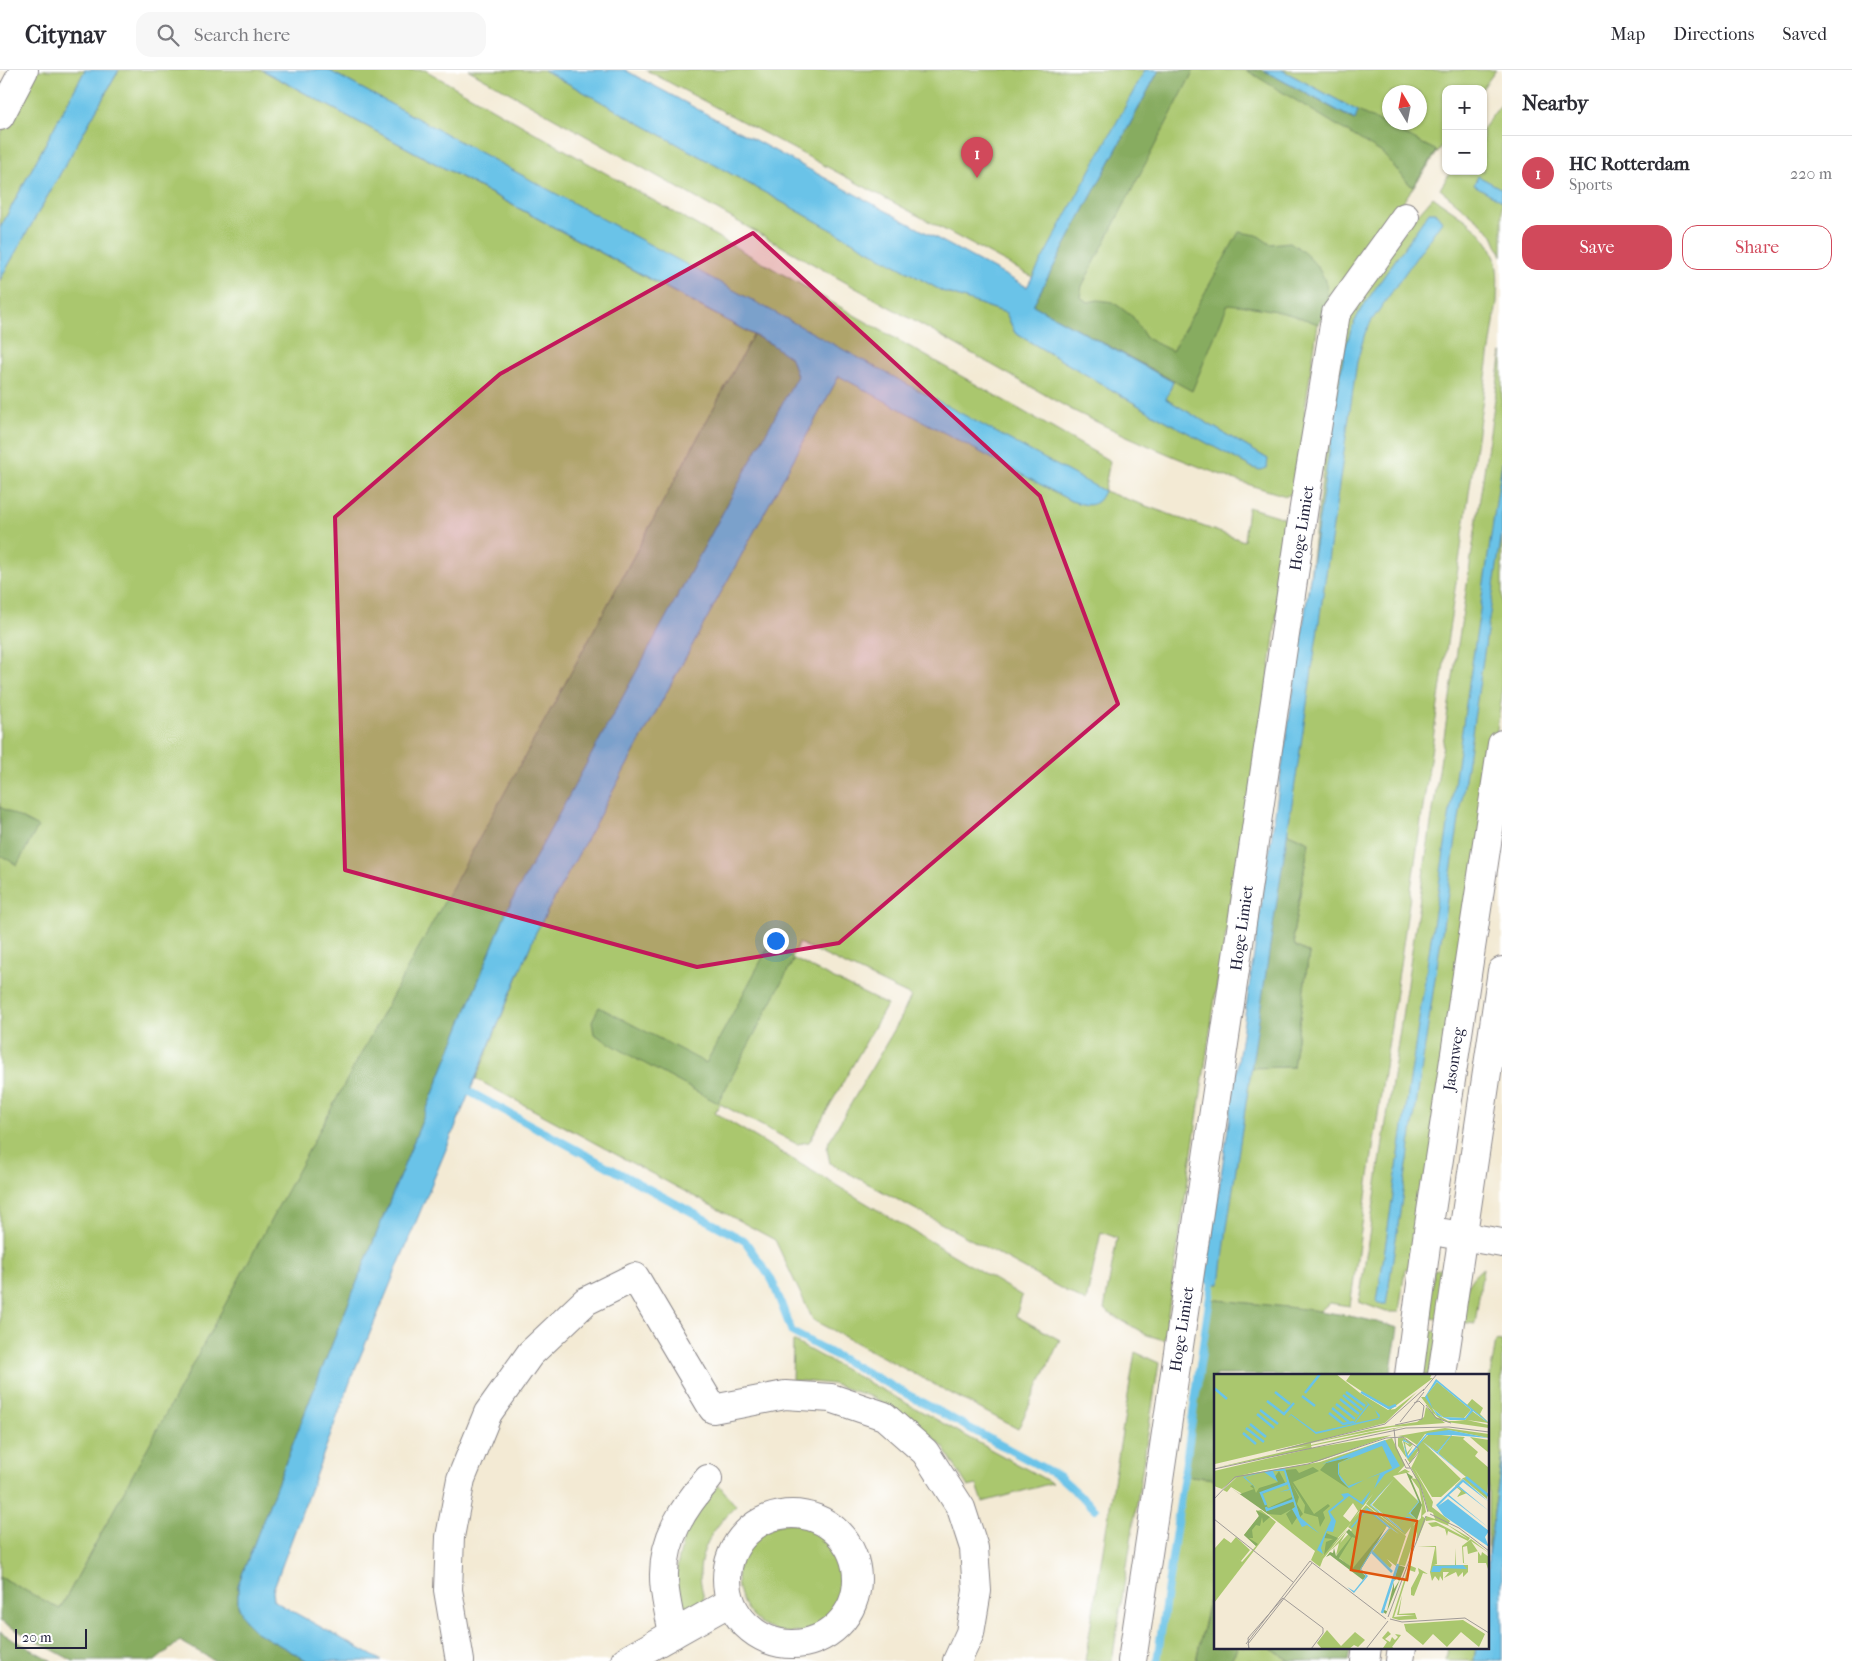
<!DOCTYPE html>
<meta charset="utf-8">
<style>
:root{--surface:#fff;--page:#f7f7f7;--text:#2b2b33;--muted:#7c7c81;--line:#e1e1e2;--accent:#d1495b}
body{margin:0;font-family:"IM FELL French Canon",serif;background:var(--page);color:var(--text)}
.controls{position:absolute;right:15px;top:15px;display:grid;overflow:hidden;border-radius:10px;box-shadow:0 1px 4px #0004}
.controls button{width:45px;height:45px;display:grid;place-items:center;padding:0;border:0;border-bottom:1px solid var(--line);background:var(--surface);color:var(--text);font:25px sans-serif}
.compass{position:absolute;left:1382px;top:15px;width:45px;height:45px;border-radius:50%;background:var(--surface);box-shadow:0 1px 4px #0004;rotate:350deg}
.scale{position:absolute;left:15px;bottom:12px;width:72px;box-sizing:border-box;padding-left:5px;border:2px solid #22223b;border-top:0;font-size:14px;line-height:18px;white-space:nowrap;color:#22223b;-webkit-text-stroke:4px #fff;paint-order:stroke}
.you{position:absolute;left:775px;top:870px;width:18px;height:18px;margin:-12px;border:4px solid #fff;border-radius:50%;background:#1a73e8;box-shadow:0 0 0 8px #1a73e833}
.badge{display:grid;place-items:center;width:32px;height:32px;border-radius:50%;background:var(--accent);color:#fff;font-size:16px;font-weight:700}
.pin{position:absolute;translate:-50% -41px;filter:drop-shadow(0 1px 2px #0008)}
.pin::after{content:'';position:absolute;top:26px;width:18px;height:15px;background:inherit;clip-path:polygon(0 0,100% 0,50% 100%)}
.list{margin:0;padding:0;list-style:none}
h2{display:flex;justify-content:space-between;align-items:center;height:65px;margin:0;padding:0 20px;font-size:21px}
h2 small{font-size:16px;font-weight:400;color:var(--muted)}
.list li{display:grid;grid-template-columns:32px 1fr auto;gap:15px;align-items:center;box-sizing:border-box;height:75px;padding:0 20px;border-top:1px solid var(--line)}
.list b{display:block;font-size:19px;white-space:nowrap}
.list p{margin:0;font-size:16px;white-space:nowrap;color:var(--muted)}
.list em{font-size:16px;font-style:normal;color:var(--muted)}
.actions{display:flex;gap:10px;padding:15px 20px}
.actions a{flex:1;padding:11px 0;border:1px solid var(--accent);border-radius:15px;text-align:center;font-size:18px;color:var(--accent)}
.actions .main{background:var(--accent);color:#fff}
.icon{flex:none;width:28px;height:28px;fill:none;stroke:currentColor;stroke-width:2;stroke-linecap:round;stroke-linejoin:round}
.map{position:relative;flex:none;width:1502px;height:1591px;overflow:hidden}
header{display:flex;align-items:center;gap:30px;box-sizing:border-box;height:70px;padding:0 25px;background:var(--surface);border-bottom:1px solid var(--line)}
header strong{font-size:24px}
nav{display:flex;gap:28px;margin-inline-start:auto;font-size:18px}
.search{width:350px;height:45px;background:var(--page);display:flex;align-items:center;gap:12px;box-sizing:border-box;padding:0 18px;border-radius:15px;color:var(--muted);font-size:19px}
main{display:flex}
aside{flex:1;background:var(--surface)}
.map>svg:first-child{display:block}
.green{fill:#aac76e;stroke:#667454;fill-rule:evenodd}
.forest{fill:#87ac61;stroke:#54674e}
.water{fill:#6ac3e8;stroke:#467292}
.lines{fill:none;stroke-linecap:round;stroke-linejoin:round}
.stream{stroke:#6ac3e8;stroke-width:8}
.minor-casing{stroke:#8a8688;stroke-width:30}
.minor{stroke:#fff;stroke-width:28}
.marked{fill:#c2185b;fill-opacity:0.2;stroke:#c2185b;stroke-width:4;stroke-linejoin:round}
.labels{text-anchor:middle;stroke-width:4;stroke-linejoin:round;paint-order:stroke}
.street-label{font-size:16px;fill:#22223b;stroke:#fff}
.inset-river{fill:none;stroke:#6ac3e8;stroke-width:2.5}
.inset-road{fill:none;stroke:#9f9a97;stroke-width:1}
.view{fill:#de560e;fill-opacity:0.15;stroke:#de560e;stroke-width:2.5}
.inset-edge{fill:none;stroke:#22223b;stroke-width:2.5}
</style>
<header>
<strong>Citynav</strong>
<div class="search"><svg class="icon" aria-label="search" viewBox="0 0 24 24"><circle cx="10" cy="10" r="6"/><path d="M15 15l6 6"/></svg>Search here</div>
<nav><a>Map</a><a>Directions</a><a>Saved</a></nav>
</header>
<main>
<div class="map">
<svg width="1502" height="1591" viewBox="0 0 1502 1591">
<rect width="100%" height="100%" fill="#fff"/>
<filter id="ink" filterUnits="userSpaceOnUse"><feTurbulence type="fractalNoise" baseFrequency=".02" numOctaves="2"/><feDisplacementMap in="SourceGraphic" scale="10" xChannelSelector="R" yChannelSelector="G"/><feConvolveMatrix kernelMatrix="1 2 1 2 8 2 1 2 1" color-interpolation-filters="sRGB"/></filter>
<filter id="wash" filterUnits="userSpaceOnUse"><feTurbulence type="fractalNoise" baseFrequency=".0096" numOctaves="4" result="noise"/><feDisplacementMap in="SourceGraphic" scale="20" xChannelSelector="R" yChannelSelector="G"/><feGaussianBlur stdDeviation="1.12" result="paint"/><feColorMatrix in="noise" values="0 0 0 0 0 0 0 0 0 0 0 0 0 0 0 0 0 1.4 0 .05"/><feComposite in="paint" operator="in"/></filter>
<g filter="url(#wash)">
<rect width="100%" height="100%" fill="#f3ead4"/>
<g class="green">
<polygon points="35,0 85,0 0,158 0,65"/>
<polygon points="119,0 262,0 753,265 561,621 54,1550 0,1522 0,210"/>
<polygon points="328,0 425,0 1110,391 1104,421 1244,471 1248,437 1284,448 1288,457 1263,652 1217,915 1164,1270 1147,1265 1104,1240 1117,1168 1101,1162 1086,1232 830,1093 827,1079 829,1071 900,950 911,926 799,873 766,940 794,889 887,935 809,1072 797,1074 720,1034 715,1043 1022,1226 1016,1246 1060,1270 1018,1359 813,1250 775,1170 476,1009 536,862 839,306 1071,431 1103,421"/>
<path d="M 469,0 L 544,0 L 942,221 L 1006,243 L 1015,263 L 1146,340 L 1253,398 L 1268,389 L 1166,329 L 1173,312 L 1033,235 L 1044,213 L 646,0 L 1263,0 L 1355,50 L 1358,41 L 1282,0 L 1496,0 L 1482,19 L 1446,19 L 1446,70 L 1318,254 L 1305,339 L 1305,376 L 1297,422 L 1286,426 C 1212,405 1141,374 1072,340 ZM 1390,22 L 1420,22 L 1420,52 L 1390,52 Z"/>
<polygon points="1502,33 1502,186 1493,165 1480,152 1440,119 1451,101 1483,101 1483,58"/>
<path d="M 1433,127 C 1456,144 1491,161 1496,193 C 1499,206 1497,220 1497,232 L 1350,1236 L 1329,1233 L 1320,1241 L 1208,1229 L 1242,998 L 1293,997 L 1309,883 L 1295,876 L 1293,865 L 1309,772 L 1279,759 L 1336,293 L 1343,258 L 1404,160 Z"/>
<polygon points="1502,282 1502,626 1416,1202 1405,1199 1399,1242 1386,1242 1359,1232"/>
<polygon points="1442,1198 1449,1199 1442,1250 1427,1247 1434,1200"/>
<path d="M 1483,1198 L 1475,1254 L 1460,1252 C 1463,1229 1463,1213 1483,1198 Z"/>
<polygon points="1425,1260 1439,1262 1433,1305 1418,1305"/>
<polygon points="793,1271 1052,1413 983,1432 977,1415 968,1417 944,1378 913,1350 872,1327 832,1314 792,1310"/>
<polygon points="1496,1271 1502,1272 1502,1386 1488,1485 1488,1318"/>
<polygon points="1135,1282 1159,1293 1112,1591 1085,1591"/>
<polygon points="1183,1405 1216,1409 1216,1497 1196,1591 1154,1591"/>
<path d="M 719,1415 L 736,1436 C 717,1454 700,1476 700,1504 C 700,1513 703,1522 704,1531 L 679,1544 L 673,1515 L 688,1448 Z"/>
<circle cx="792" cy="1508" r="55"/>
<polygon points="1238,1577 1268,1577 1288,1589 1289,1591 1230,1591"/>
<polygon points="1448,1577 1476,1577 1474,1591 1446,1591"/>
</g>
<g class="forest">
<path d="M 1159,0 L 1194,0 L 1082,216 L 1080,227 L 1088,232 L 1098,230 L 1113,232 L 1133,247 L 1146,268 L 1172,281 L 1239,162 L 1257,165 L 1270,174 L 1290,172 C 1319,192 1341,219 1318,254 C 1289,242 1259,237 1228,234 L 1192,321 L 1033,235 Z"/>
<polygon points="1246,0 1263,0 1354,50 1358,41 1437,81 1412,117 1382,83"/>
<polygon points="753,265 771,274 791,288 797,306 507,840 320,1304 238,1515 238,1536 256,1562 308,1591 215,1591 180,1571 155,1591 73,1591 0,1551 0,1507 60,1539 402,908 561,621"/>
<polygon points="0,737 38,757 17,795 0,785"/>
<polygon points="1279,759 1309,772 1293,865 1295,876 1309,883 1293,997 1242,998"/>
<polygon points="769,876 794,889 718,1033 638,990 594,964 592,951 599,937 706,993"/>
<path d="M 1208,1229 C 1271,1236 1337,1239 1398,1258 L 1390,1305 L 1216,1305 L 1216,1409 L 1183,1405 Z"/>
<polygon points="1216,1497 1216,1577 1238,1577 1230,1591 1196,1591"/>
<polygon points="0,1562 52,1591 0,1591"/>
<polygon points="1268,1577 1351,1577 1348,1591 1289,1591 1288,1589"/>
</g>
<g class="water">
<polygon points="85,0 119,0 0,210 0,158"/>
<path d="M 262,0 L 328,0 L 1104,421 C 1096,439 1088,436 1071,431 L 839,306 L 536,862 L 353,1304 L 273,1520 L 274,1530 L 281,1535 L 382,1591 L 308,1591 L 256,1562 L 245,1551 L 238,1535 L 238,1515 L 320,1304 L 507,840 L 797,306 L 791,288 L 771,274 Z"/>
<polygon points="544,0 625,0 1027,217 1145,0 1159,0 1033,235 1173,312 1166,329 1268,389 1267,398 1260,400 1253,398 1146,340 1015,263 1006,243 942,221"/>
<polygon points="1263,0 1282,0 1358,41 1355,50"/>
<polygon points="1478,106 1502,119 1502,131 1474,115"/>
<polygon points="1429,142 1435,142 1442,151 1372,250 1365,263 1357,292 1303,661 1227,1157 1220,1214 1205,1212 1344,281 1352,257 1361,239"/>
<polygon points="1502,392 1502,463 1386,1235 1377,1232"/>
<polygon points="1502,1386 1502,1591 1474,1591 1476,1577 1488,1577 1488,1485"/>
</g>
<g class="lines">
<g class="stream">
<polyline points="470,1022 745,1171 772,1210 792,1262 1060,1407 1095,1439"/>
<polyline points="1157,1591 1212,1213"/>
</g>
</g>
</g>
<g filter="url(#ink)">
<g class="lines">
<g class="minor-casing">
<g id="minor">
<polyline points="0,46 24,0"/>
<polyline points="1444,1163 1502,1173"/>
<polyline points="1409,1305 1428,1161 1502,674"/>
<polyline points="1442,1305 1502,901"/>
<circle cx="792" cy="1509" r="65"/>
<path d="M 673,1564 C 670,1546 664,1526 664,1507 C 663,1468 684,1437 708,1409"/>
<polyline points="460,1591 448,1520 450,1467 461,1409 488,1343 530,1284 586,1231 635,1207 713,1339 785,1325 831,1328 884,1346 925,1382 961,1438 974,1478 977,1521 970,1563 957,1591"/>
<polyline points="625,1591 730,1532"/>
<polyline points="1132,1591 1304,437 1336,243 1405,147"/>
<polyline points="1365,1591 1367,1577"/>
<polyline points="1400,1591 1402,1577"/>
</g>
</g>
<use href="#minor" class="minor"/>
</g>
</g>
<path class="marked" d="M 753,163 L 1040,426 L 1118,634 L 839,873 L 697,897 L 345,800 L 335,447 L 500,304 Z"/>
<g class="labels">
<g class="street-label">
<text transform="translate(1301 458) rotate(-81)" y="6">Hoge Limiet</text>
<text transform="translate(1241 858) rotate(-82)" y="6">Hoge Limiet</text>
<text transform="translate(1453 989) rotate(-81)" y="6">Jasonweg</text>
<text transform="translate(1181 1259) rotate(-81)" y="6">Hoge Limiet</text>
</g>
</g>
<g transform="translate(1214 1304)">
<rect width="275" height="275" fill="#f3ead4"/>
<path d="M 0,0 L 122,0 L 146,19 L 174,36 L 181,35 L 203,18 L 171,49 L 96,69 L 156,55 L 203,48 L 210,43 L 212,33 L 231,49 L 178,53 L 97,69 L 97,71 L 156,58 L 194,52 L 97,72 L 98,74 L 178,61 L 105,87 L 50,96 L 29,101 L 106,88 L 178,64 L 191,91 L 184,99 L 191,95 L 196,98 L 179,102 L 205,128 L 195,139 L 203,146 L 199,152 L 207,144 L 208,130 L 205,115 L 197,104 L 202,105 L 198,97 L 205,107 L 197,94 L 205,78 L 203,72 L 215,60 L 251,63 L 249,65 L 264,78 L 261,82 L 275,94 L 273,125 L 249,105 L 242,112 L 253,119 L 243,123 L 247,117 L 241,112 L 249,104 L 252,103 L 224,79 L 237,62 L 223,78 L 209,68 L 247,105 L 227,123 L 218,123 L 200,94 L 219,128 L 218,133 L 236,147 L 234,151 L 256,164 L 254,167 L 234,157 L 233,162 L 231,155 L 224,152 L 218,153 L 214,149 L 222,148 L 254,165 L 235,152 L 220,146 L 212,147 L 212,142 L 221,145 L 219,139 L 214,137 L 207,112 L 212,138 L 208,142 L 212,145 L 202,170 L 203,157 L 191,192 L 184,191 L 197,153 L 191,161 L 152,130 L 159,120 L 140,144 L 152,131 L 192,162 L 182,192 L 173,185 L 178,191 L 176,194 L 158,178 L 176,154 L 185,160 L 153,134 L 173,152 L 139,195 L 123,182 L 127,177 L 122,181 L 125,169 L 116,177 L 133,157 L 126,169 L 138,156 L 134,153 L 138,148 L 107,183 L 134,154 L 109,185 L 106,193 L 102,190 L 97,186 L 101,177 L 27,119 L 17,113 L 13,118 L 9,116 L 24,102 L 8,115 L 0,112 L 0,97 L 95,75 L 1,94 L 94,72 L 67,76 L 94,68 L 1,90 L 0,93 ZM 180,105 L 158,131 L 184,152 L 188,157 L 156,131 ZM 139,129 L 144,137 L 136,148 L 129,142 ZM 137,0 L 218,0 L 216,4 L 219,4 L 176,36 L 132,7 ZM 223,8 L 257,36 L 250,44 L 229,43 L 218,34 L 222,40 L 234,47 L 241,47 L 251,46 L 258,37 L 273,48 L 253,31 L 258,25 L 269,34 L 266,40 L 275,49 L 253,46 L 275,51 L 275,54 L 233,48 L 222,43 L 207,23 L 211,23 ZM 231,54 L 275,60 L 275,64 L 234,56 L 234,58 L 211,60 L 203,71 L 193,64 L 184,62 ZM 188,63 L 199,70 L 196,73 L 191,69 L 193,79 L 200,70 L 193,82 L 189,67 L 196,71 L 191,66 L 188,67 L 193,85 L 203,74 L 205,76 L 196,89 L 184,72 L 184,64 ZM 256,63 L 275,66 L 275,79 L 264,70 ZM 47,136 L 62,148 L 0,229 L 1,174 L 10,164 L 17,169 L 22,163 L 36,176 L 27,187 L 24,184 L 28,188 L 42,172 L 30,161 L 45,142 L 42,137 ZM 257,165 L 275,179 L 257,167 L 267,182 L 268,178 L 275,183 L 275,198 L 272,189 L 264,189 L 264,177 L 254,180 L 253,172 L 249,173 L 250,189 L 254,190 L 249,189 L 248,172 ZM 203,172 L 222,172 L 223,190 L 220,191 L 241,191 L 242,174 L 242,191 L 254,191 L 254,198 L 249,203 L 249,198 L 244,203 L 242,198 L 230,204 L 235,198 L 229,198 L 229,207 L 226,202 L 225,207 L 221,202 L 218,207 L 216,198 L 221,174 L 222,189 L 221,173 ZM 195,191 L 202,194 L 201,198 L 195,196 L 180,243 L 201,241 L 183,241 L 188,221 L 185,240 L 201,239 L 203,245 L 185,246 L 178,244 ZM 204,194 L 214,200 L 209,199 L 200,222 L 197,221 L 197,214 L 205,199 ZM 249,246 L 271,260 L 265,273 L 247,258 L 233,273 L 219,260 L 209,271 L 192,257 L 190,250 ZM 113,256 L 127,272 L 141,258 L 151,266 L 144,273 L 140,271 L 135,275 L 108,275 L 103,269 ZM 174,257 L 177,260 L 171,265 L 176,268 L 178,263 L 181,266 L 184,263 L 181,260 L 187,261 L 178,273 L 181,275 L 169,274 L 173,268 L 168,264 Z" fill="#aac76e" fill-rule="evenodd"/>
<path d="M 137,83 L 124,89 L 124,95 L 127,106 L 135,115 L 106,96 L 113,88 ZM 99,93 L 105,97 L 79,108 L 100,140 L 114,130 L 116,132 L 109,138 L 111,144 L 106,153 L 104,143 L 90,139 L 91,131 L 77,108 L 85,123 L 83,130 L 89,140 L 86,143 L 71,96 L 82,95 L 85,99 ZM 65,97 L 75,116 L 72,110 L 48,120 L 54,134 L 78,123 L 81,133 L 78,135 L 84,142 L 78,151 L 72,140 L 78,135 L 67,141 L 54,140 L 17,114 L 26,120 L 40,115 L 36,112 L 39,111 L 42,119 L 45,114 L 64,108 L 60,104 ZM 192,98 L 199,103 L 197,105 L 208,131 L 203,146 L 196,139 L 205,128 ZM 42,136 L 56,143 L 49,149 L 48,143 L 46,152 L 42,151 L 38,156 L 39,164 L 35,164 L 44,170 L 42,172 L 30,161 L 45,142 ZM 173,152 L 146,197 L 152,202 L 149,206 L 116,181 L 112,183 L 116,178 L 119,179 L 120,174 L 122,182 L 137,163 L 132,158 L 135,155 L 144,165 L 138,163 L 125,184 L 139,194 ZM 112,159 L 124,164 L 110,181 L 112,168 L 119,165 L 110,164 ZM 184,191 L 191,193 L 172,240 L 169,238 L 172,228 L 170,236 L 173,237 L 180,208 L 180,215 L 185,207 L 183,204 L 180,207 Z" fill="#87ac61"/>
<path d="M 222,5 L 273,47 L 273,48 L 259,37 L 251,46 L 236,46 L 223,41 L 211,23 ZM 223,8 L 257,36 L 251,44 L 229,43 L 219,35 L 213,21 L 239,42 L 213,21 ZM 150,25 L 160,35 L 155,31 L 141,49 L 165,44 L 161,36 L 166,41 L 165,45 L 102,60 L 77,41 L 74,44 L 77,40 L 102,58 L 139,50 L 154,30 ZM 235,56 L 275,64 L 238,61 L 224,79 L 252,103 L 209,68 L 223,78 L 237,61 L 213,61 L 194,85 L 192,82 L 189,65 L 197,70 L 189,67 L 194,82 L 213,59 ZM 171,66 L 186,92 L 171,100 L 160,115 L 166,100 L 152,105 L 178,94 L 168,72 L 125,89 L 125,100 L 134,112 L 150,106 L 135,114 L 127,106 L 124,100 L 124,90 L 137,83 L 108,90 ZM 71,94 L 86,143 L 106,160 L 93,151 L 88,153 L 78,135 L 64,145 L 81,133 L 76,116 L 65,118 L 75,115 L 70,97 L 59,97 L 64,108 L 50,98 L 31,103 L 43,115 L 29,103 L 43,99 ZM 180,104 L 157,131 L 184,152 L 204,128 L 203,124 L 205,128 L 196,139 L 202,144 L 194,139 L 192,143 L 196,143 L 200,146 L 196,144 L 197,148 L 191,143 L 184,152 L 192,160 L 156,131 ZM 249,105 L 275,128 L 249,108 L 245,112 L 275,137 L 244,113 L 235,121 L 275,154 L 234,122 L 224,132 L 234,125 L 275,157 L 271,163 L 275,173 L 230,142 L 222,131 ZM 157,116 L 149,131 L 135,122 L 116,138 L 122,147 L 119,158 L 113,157 L 107,174 L 109,180 L 103,176 L 117,146 L 114,137 L 130,124 L 127,120 L 134,119 L 147,128 ZM 153,134 L 185,160 L 176,154 L 161,173 L 147,195 L 154,202 L 140,219 L 133,213 L 140,217 L 152,202 L 146,195 L 160,172 L 175,154 L 153,136 L 138,154 L 137,153 ZM 249,191 L 253,195 L 228,194 L 226,198 L 217,198 L 219,192 Z" fill="#6ac3e8" fill-rule="evenodd"/>
<path class="inset-river" d="M 0,14 L 13,25M 61,18 L 76,30M 132,18 L 151,32M 147,18 L 175,34 L 182,31M 91,19 L 106,0M 129,21 L 148,36M 88,22 L 101,32M 126,25 L 145,40M 53,27 L 70,40 L 80,29M 122,30 L 141,45M 118,34 L 135,48M 46,36 L 64,50M 115,39 L 129,50 L 140,48M 43,40 L 60,54M 36,50 L 52,63M 32,54 L 50,68M 29,59 L 42,70M 252,103 L 275,122M 52,131 L 47,119 L 74,109M 52,133 L 53,136 L 80,126M 158,178 L 178,198M 168,239 L 184,190"/>
<path class="inset-road" d="M 209,17 L 223,0M 212,31 L 222,44 L 237,49M 186,48 L 210,18M 181,51 L 208,45 L 210,32 L 205,27 L 200,29M 180,55 L 182,74 L 192,94 L 196,94M 62,77 L 171,50 L 210,15M 191,85 L 206,110 L 214,138M 0,95 L 192,54 L 235,53 L 275,58M 0,125 L 21,103 L 94,90 L 172,64 L 189,63 L 204,74 L 205,78 L 195,90M 216,140 L 245,154 L 275,177M 0,145 L 79,208M 174,243 L 212,142M 176,245 L 188,248 L 251,244 L 275,259M 32,270 L 96,187 L 172,245M 35,275 L 34,270 L 98,189M 35,275 L 34,264 L 69,224 L 109,254 L 109,259 L 97,275M 152,275 L 174,247"/>
<path class="view" d="M 147,137 L 203,147 L 193,206 L 137,196 Z"/>
<rect width="275" height="275" class="inset-edge"/>
</g>
</svg>
<div class="controls">
<button>+</button>
<button>−</button>
</div>
<svg class="compass" viewBox="-18 -18 36 36"><path d="M0-13l5 13h-10z" fill="#e53935"/><path d="M0 13l5-13h-10z" fill="#7c7c81"/></svg>
<div class="scale">20 m</div>
<div class="you"></div>
<div class="pin badge" style="left:977px;top:108px">1</div>
</div>
<aside>
<h2>Nearby<small></small></h2>
<ul class="list">
<li><span class="badge">1</span><div><b>HC Rotterdam</b><p>Sports</p></div><em>220 m</em></li>
</ul>
<div class="actions"><a class="main">Save</a><a>Share</a></div>
</aside>
</main>
